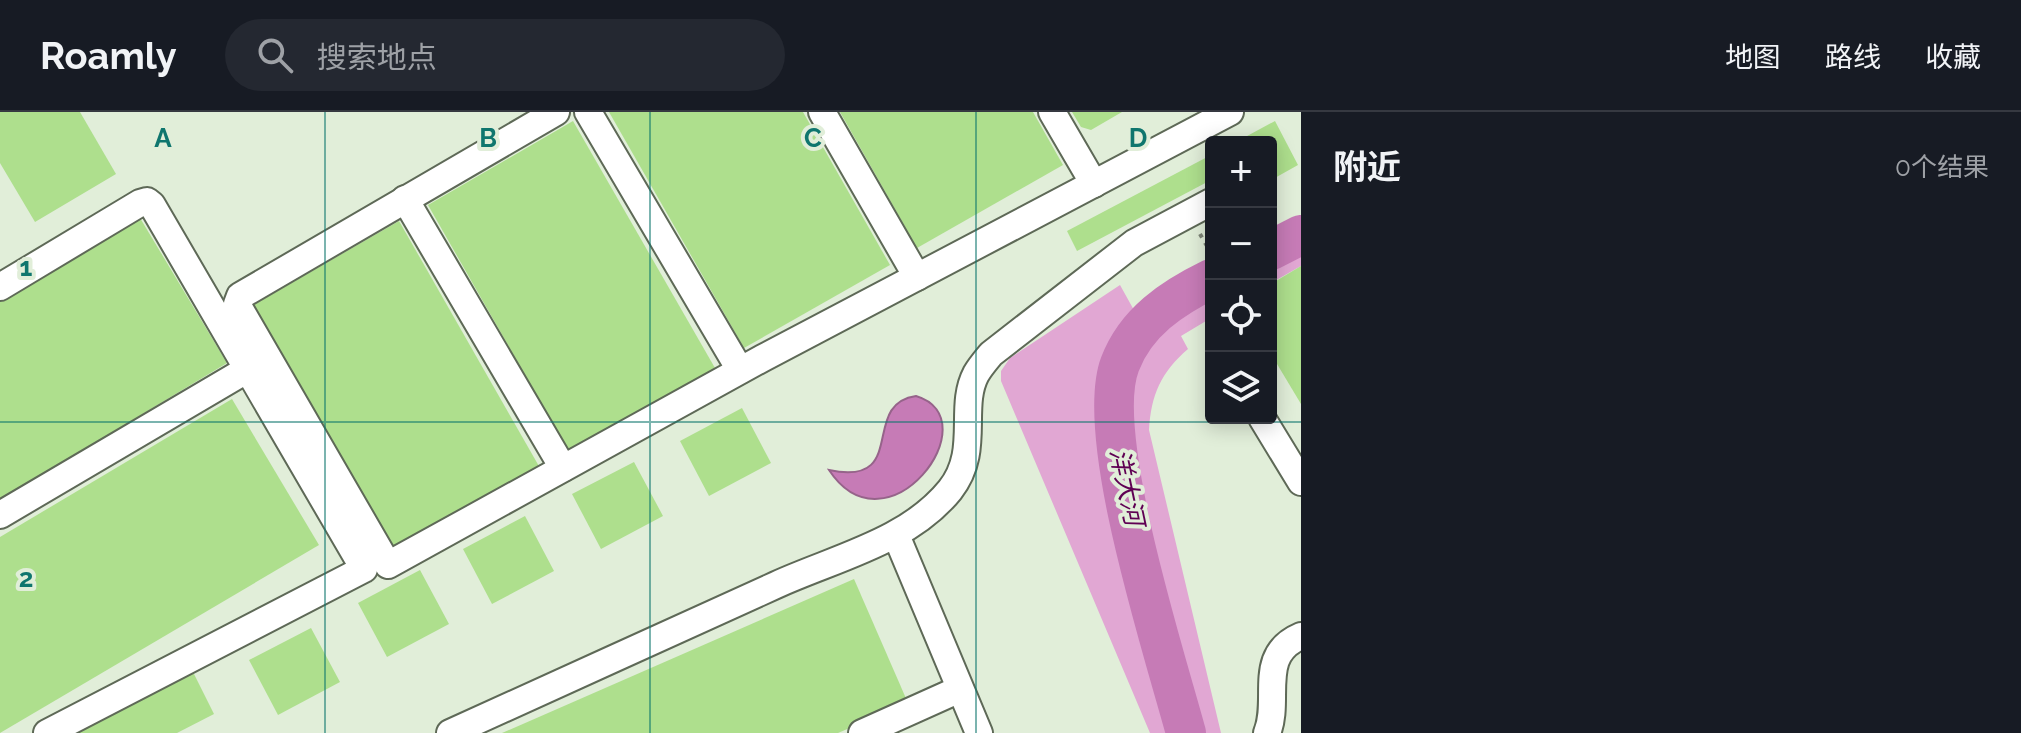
<!DOCTYPE html>
<html lang="zh">
<meta charset="utf-8">
<style>
:root{--surface:#171b24;--page:#242831;--text:#f1f3f6;--muted:#9ea1a6;--line:#363941}
body{margin:0;font-family:Raleway,"Noto Sans SC",sans-serif;background:var(--page);color:var(--text)}
.controls{position:absolute;right:24px;top:24px;display:grid;overflow:hidden;border-radius:8px;box-shadow:0 4px 20px #0003}
.controls button{width:72px;height:72px;display:grid;place-items:center;padding:0;border:0;border-bottom:2px solid var(--line);background:var(--surface);color:var(--text);font:40px sans-serif}
.list{margin:0;padding:0;list-style:none}
h2{display:flex;justify-content:space-between;align-items:center;height:104px;margin:0;padding:0 32px;font-size:34px}
h2 small{font-size:26px;font-weight:400;color:var(--muted)}
.icon{flex:none;width:44px;height:44px;fill:none;stroke:currentColor;stroke-width:2;stroke-linecap:round;stroke-linejoin:round}
.map{position:relative;flex:none;width:1301px;height:621px;overflow:hidden}
header{display:flex;align-items:center;gap:48px;box-sizing:border-box;height:112px;padding:0 40px;background:var(--surface);border-bottom:2px solid var(--line)}
header strong{font-size:38px}
nav{display:flex;gap:44px;margin-inline-start:auto;font-size:28px}
.search{width:560px;height:72px;background:var(--page);display:flex;align-items:center;gap:20px;box-sizing:border-box;padding:0 28px;border-radius:44px;color:var(--muted);font-size:30px}
main{display:flex}
aside{flex:1;background:var(--surface)}
.map>svg:first-child{display:block}
.green{fill:#e1a7d3}
.water{fill:#c67bb6;stroke:#96638a;stroke-width:2}
.lines{fill:none;stroke-linecap:round;stroke-linejoin:round}
.river{stroke:#c67bb6;stroke-width:40}
.building{fill:#aedf8d}
.minor-casing{stroke:#5e6957;stroke-width:30}
.path{stroke:#7d8577;stroke-width:4;stroke-dasharray:4 6;stroke-linecap:butt}
.minor{stroke:#fff;stroke-width:26}
.grid{fill:none;stroke:#0f766e;stroke-width:2;stroke-opacity:0.55}
.labels{text-anchor:middle;stroke-width:8;stroke-linejoin:round;paint-order:stroke}
.water-label{font-size:26px;font-style:italic;fill:#5f0053;stroke:#e1eed9}
.grid-label{font-size:26px;text-anchor:middle;font-weight:bold;fill:#0f766e;stroke:#e1eed9;stroke-width:8;stroke-linejoin:round;paint-order:stroke}
</style>
<header>
<strong>Roamly</strong>
<div class="search"><svg class="icon" aria-label="search" viewBox="0 0 24 24"><circle cx="10" cy="10" r="6"/><path d="M15 15l6 6"/></svg>搜索地点</div>
<nav><a>地图</a><a>路线</a><a>收藏</a></nav>
</header>
<main>
<div class="map">
<svg width="1301" height="621" viewBox="0 0 1301 621">
<rect width="100%" height="100%" fill="#e1eed9"/>
<g class="green">
<polygon points="1301,109 1301,154 1271,171 1271,125"/>
<path d="M 1211,158 L 1211,206 L 1181,224 L 1188,237 C 1161,260 1151,283 1149,318 L 1221,621 L 1150,621 L 1001,269 L 1001,259 L 1010,246 L 1120,173 L 1135,200 Z"/>
</g>
<path class="water" d="M 916,284 C 992,307 887,446 829,358 C 910,375 859,292 916,284 Z"/>
<g class="lines">
<g class="river">
<polyline points="1271,138 1301,123"/>
<path d="M 1186,621 C 1165,543 1093,322 1120,252 C 1136,210 1172,186 1211,167"/>
</g>
</g>
<g class="building">
<polygon points="0,0 80,0 116,62 35,110 0,51"/>
<polygon points="609,0 803,0 890,153 744,236"/>
<polygon points="840,0 1033,0 1063,53 917,136"/>
<polygon points="1072,0 1122,0 1091,18 1081,15"/>
<polygon points="573,9 715,256 569,340 428,93"/>
<polygon points="1275,9 1298,53 1273,67 1271,30 1236,30"/>
<polygon points="1211,43 1211,68 1077,139 1067,119"/>
<polygon points="140,106 227,251 0,388 0,190"/>
<polygon points="399,109 540,356 394,439 253,193"/>
<polygon points="1301,154 1301,292 1271,242 1271,172"/>
<polygon points="232,287 319,433 0,621 0,425"/>
<polygon points="742,296 771,351 709,384 680,329"/>
<polygon points="634,350 663,404 601,437 572,382"/>
<polygon points="525,404 554,459 492,492 463,437"/>
<polygon points="420,458 449,512 387,545 358,491"/>
<polygon points="854,467 908,591 838,621 502,621"/>
<polygon points="311,516 340,570 278,603 249,548"/>
<polygon points="193,560 214,602 177,621 77,621"/>
</g>
<g class="lines">
<g class="minor-casing">
<g id="minor">
<polyline points="556,0 240,184 237,192 388,453 763,246 1230,0"/>
<polyline points="588,0 740,258"/>
<polyline points="822,0 917,165"/>
<polyline points="1052,0 1094,72"/>
<polyline points="405,87 563,356"/>
<polyline points="0,175 140,91 147,89 152,93 364,457 47,621"/>
<polyline points="1262,306 1301,370"/>
<polyline points="0,403 248,257"/>
<polyline points="896,423 979,621"/>
<path d="M 450,621 C 559,572 667,522 776,473 C 835,446 908,430 950,378 C 981,339 958,296 976,262 C 980,255 986,248 991,242 L 1134,131 L 1211,90"/>
<polyline points="862,621 960,577"/>
<path d="M 1267,621 C 1281,587 1256,543 1301,524"/>
</g>
</g>
<polyline class="path" points="1200,122 1211,141"/>
<use href="#minor" class="minor"/>
</g>
<path class="grid" d="M 325,0 L 325,621M 650,0 L 650,621M 976,0 L 976,621M 0,310 L 1301,310"/>
<g class="labels">
<g class="water-label">
<text transform="translate(1127 375) rotate(78)" y="9">洋大河</text>
</g>
</g>
<g class="grid-label">
<text x="163" y="35">A</text>
<text x="488" y="35">B</text>
<text x="813" y="35">C</text>
<text x="1138" y="35">D</text>
<text x="26" y="164">1</text>
<text x="26" y="475">2</text>
</g>
</svg>
<div class="controls">
<button>+</button>
<button>−</button>
<button><svg class="icon" aria-label="locate" viewBox="0 0 24 24"><circle cx="12" cy="12" r="6"/><path d="M12 2v4M12 18v4M2 12h4M18 12h4"/></svg></button>
<button><svg class="icon" aria-label="layers" viewBox="0 0 24 24"><path d="M12 4l9 5-9 5-9-5zM3 14l9 5 9-5"/></svg></button>
</div>
</div>
<aside>
<h2>附近<small>0个结果</small></h2>
<ul class="list">
</ul>
</aside>
</main>
